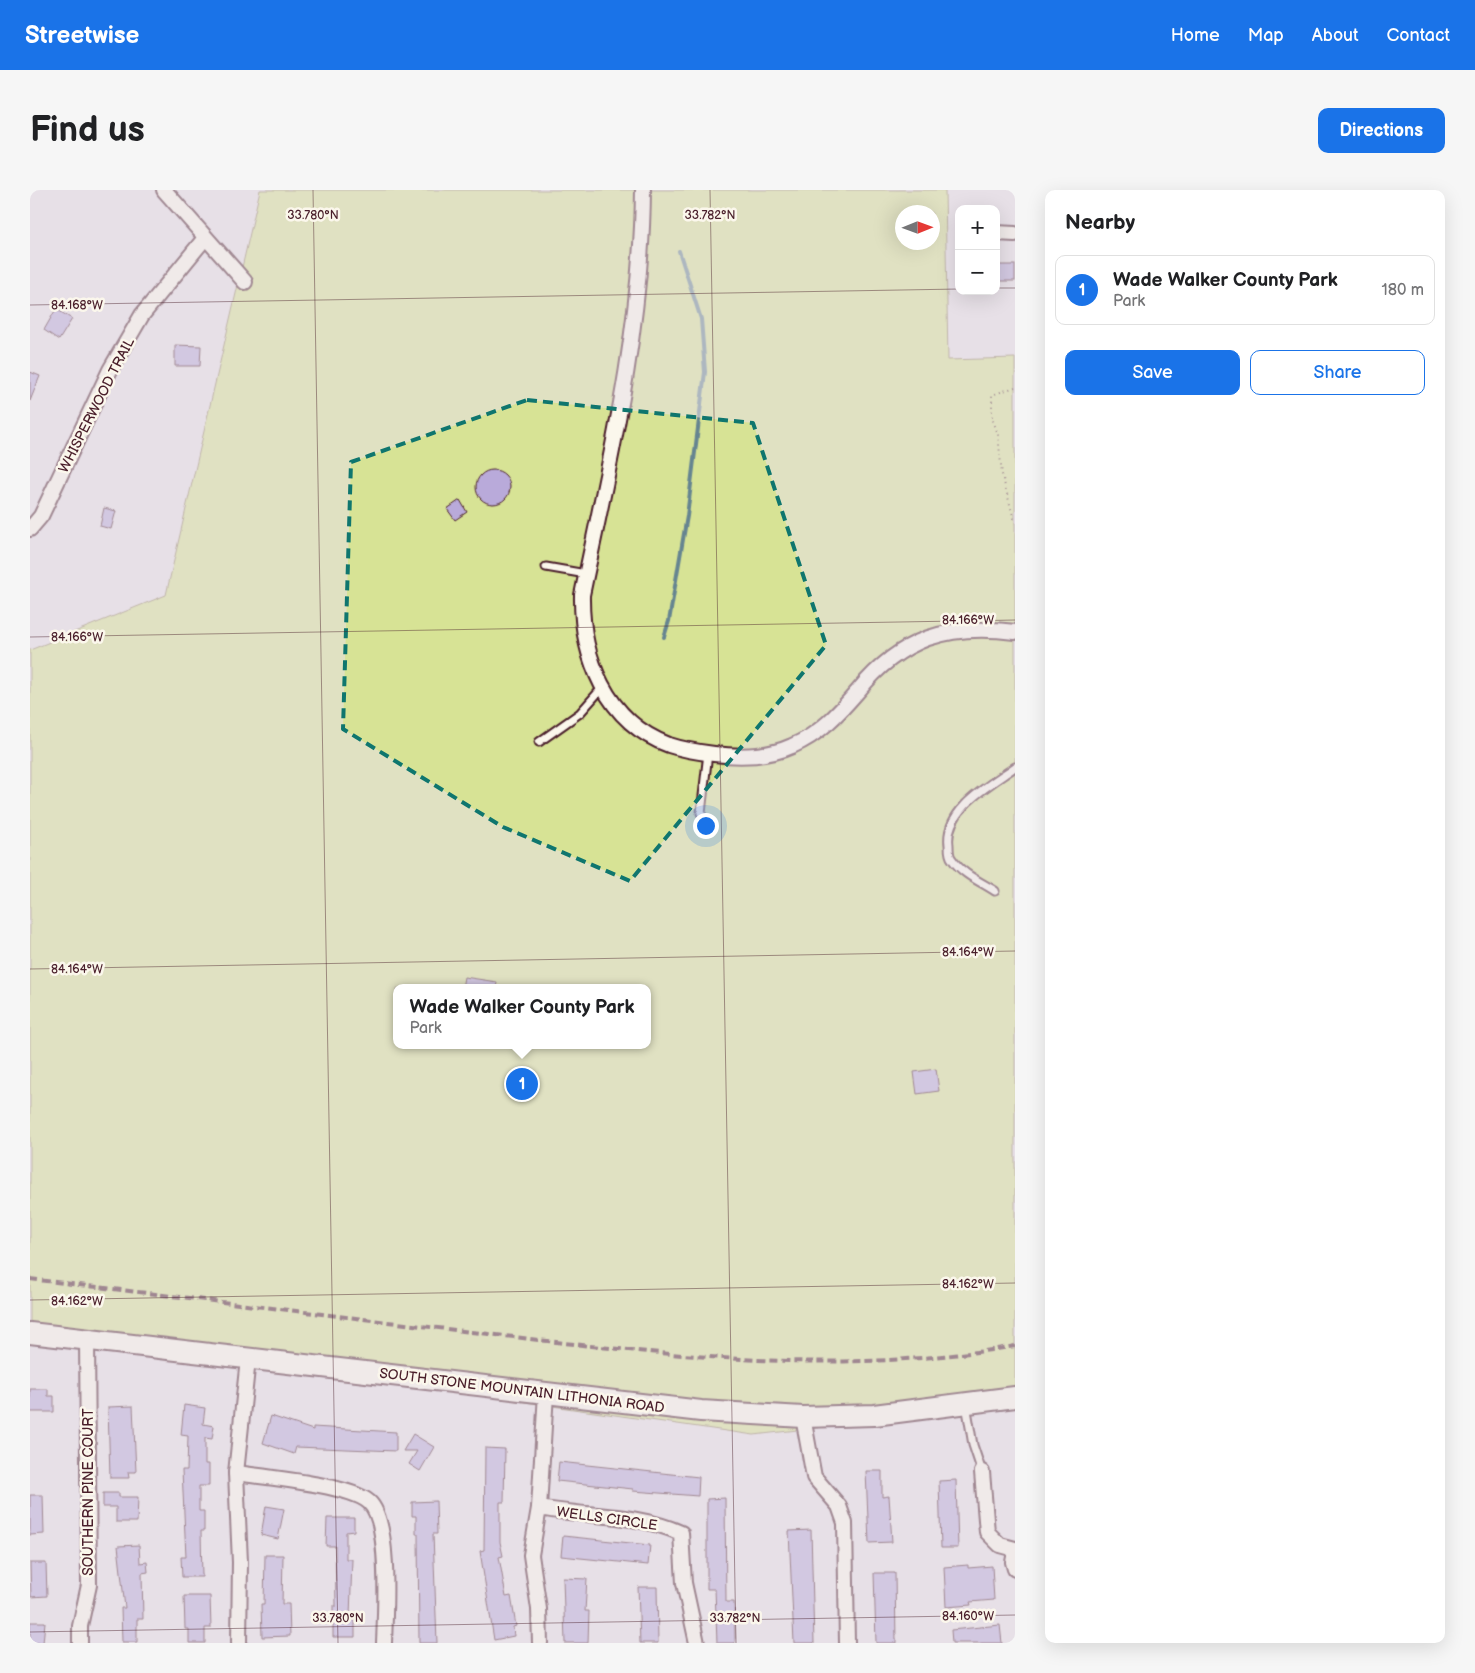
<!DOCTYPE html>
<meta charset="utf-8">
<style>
:root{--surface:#fff;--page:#f6f6f6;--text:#202124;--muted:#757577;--line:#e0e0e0;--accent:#1a73e8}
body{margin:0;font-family:"Balsamiq Sans",sans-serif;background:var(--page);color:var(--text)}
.controls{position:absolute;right:15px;top:15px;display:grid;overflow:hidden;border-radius:10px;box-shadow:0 5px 20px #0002}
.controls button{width:45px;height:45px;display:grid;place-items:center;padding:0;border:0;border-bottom:1px solid var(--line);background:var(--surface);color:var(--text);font:25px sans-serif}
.compass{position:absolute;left:865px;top:15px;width:45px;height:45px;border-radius:50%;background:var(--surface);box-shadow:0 5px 20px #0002;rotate:89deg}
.you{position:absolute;left:675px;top:635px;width:18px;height:18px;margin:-12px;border:4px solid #fff;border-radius:50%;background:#1a73e8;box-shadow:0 0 0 8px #1a73e833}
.badge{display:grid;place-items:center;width:32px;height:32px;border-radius:50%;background:var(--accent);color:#fff;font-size:16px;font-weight:700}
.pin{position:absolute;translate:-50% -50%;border:2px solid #fff;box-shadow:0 1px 5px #0006}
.popup{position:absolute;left:363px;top:794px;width:258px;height:65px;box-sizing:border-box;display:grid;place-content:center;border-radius:10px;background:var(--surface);filter:drop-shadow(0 1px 4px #0005);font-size:16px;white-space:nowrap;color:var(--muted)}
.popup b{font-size:19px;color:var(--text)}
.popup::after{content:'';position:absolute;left:50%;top:100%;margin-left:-10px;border:10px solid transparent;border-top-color:var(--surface)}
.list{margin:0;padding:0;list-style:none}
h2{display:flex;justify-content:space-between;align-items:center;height:65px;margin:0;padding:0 20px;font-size:21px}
h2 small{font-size:16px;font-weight:400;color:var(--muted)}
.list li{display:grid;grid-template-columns:32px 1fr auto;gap:15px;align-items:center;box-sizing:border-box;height:70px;margin:0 10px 10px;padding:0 10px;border:1px solid var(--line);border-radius:10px}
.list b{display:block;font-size:19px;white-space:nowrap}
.list p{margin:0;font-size:16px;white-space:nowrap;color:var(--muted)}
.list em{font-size:16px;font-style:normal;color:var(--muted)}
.actions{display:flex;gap:10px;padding:15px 20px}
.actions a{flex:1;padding:11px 0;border:1px solid var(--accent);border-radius:10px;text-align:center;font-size:18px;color:var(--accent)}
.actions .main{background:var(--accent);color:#fff}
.map{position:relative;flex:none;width:985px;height:1453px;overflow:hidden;border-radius:10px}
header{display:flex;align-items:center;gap:30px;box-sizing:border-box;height:70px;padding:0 25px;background:var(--accent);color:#fff}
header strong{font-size:24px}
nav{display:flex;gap:28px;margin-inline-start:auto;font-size:18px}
.intro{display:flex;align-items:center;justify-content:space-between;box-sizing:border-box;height:120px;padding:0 30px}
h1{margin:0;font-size:35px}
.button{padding:12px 22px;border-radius:10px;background:var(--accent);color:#fff;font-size:18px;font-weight:700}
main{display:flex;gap:30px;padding:0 30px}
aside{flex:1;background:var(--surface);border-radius:10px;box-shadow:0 5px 20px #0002}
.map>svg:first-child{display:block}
.green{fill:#d7e395;stroke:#908160;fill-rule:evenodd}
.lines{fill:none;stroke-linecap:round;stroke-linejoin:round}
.stream{stroke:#668590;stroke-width:4}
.building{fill:#b9aada;stroke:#4a1f2b}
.lane-casing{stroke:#4a1f2b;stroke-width:11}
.street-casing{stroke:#4a1f2b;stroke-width:18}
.secondary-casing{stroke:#4a1f2b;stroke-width:24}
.path{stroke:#4a1f2b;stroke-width:2;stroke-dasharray:1 4;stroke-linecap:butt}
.lane{stroke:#fbf7ec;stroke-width:7}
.street{stroke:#fbf7ec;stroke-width:14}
.secondary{stroke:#fbf7ec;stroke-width:20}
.rail{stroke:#4a1f2b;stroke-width:4;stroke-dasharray:8 4;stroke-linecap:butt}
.marked{fill:none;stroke:#0f766e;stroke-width:4;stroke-dasharray:10 6;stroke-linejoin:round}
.ticks{fill:none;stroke:#4a1f2b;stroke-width:1;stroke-opacity:0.45}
.labels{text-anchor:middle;stroke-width:5;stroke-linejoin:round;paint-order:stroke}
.street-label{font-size:14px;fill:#4a1f2b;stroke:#fbf7ec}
.ticks-label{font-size:12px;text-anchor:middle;fill:#4a1f2b;stroke:#fbf7ec;stroke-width:5;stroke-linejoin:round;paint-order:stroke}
</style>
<header>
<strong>Streetwise</strong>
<nav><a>Home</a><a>Map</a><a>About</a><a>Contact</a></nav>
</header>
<div class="intro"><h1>Find us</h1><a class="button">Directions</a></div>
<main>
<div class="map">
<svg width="985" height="1453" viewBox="0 0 985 1453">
<rect width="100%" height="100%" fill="#e7e0e7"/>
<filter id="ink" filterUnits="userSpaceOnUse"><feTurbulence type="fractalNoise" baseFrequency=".02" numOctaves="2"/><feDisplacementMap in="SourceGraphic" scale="10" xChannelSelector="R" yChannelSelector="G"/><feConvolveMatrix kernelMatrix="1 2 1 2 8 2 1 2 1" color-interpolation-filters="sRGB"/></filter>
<g filter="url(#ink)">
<path class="green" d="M 230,0 L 915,0 L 918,170 L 985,168 L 985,1215 L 724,1245 L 0,1141 L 0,460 L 136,405 ZM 872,22 L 902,22 L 902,52 L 872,52 ZM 367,798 L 617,798 L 617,855 L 367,855 Z"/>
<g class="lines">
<polyline class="stream" points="634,447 639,431 657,326 675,182 671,129 649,61"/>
</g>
<g class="building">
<rect x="966" y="75" width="19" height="16"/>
<polygon points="26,119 42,129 29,150 14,140"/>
<polygon points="145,155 171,156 170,176 145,176"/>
<polygon points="0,182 10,186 0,211"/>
<circle cx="463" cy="297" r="17"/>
<polygon points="430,310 437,322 425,330 417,319"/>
<polygon points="74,318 86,321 81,339 70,336"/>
<polygon points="434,787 467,792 466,798 432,798"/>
<polygon points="906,879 909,901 887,904 884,882"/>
<polygon points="0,1199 18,1199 18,1206 24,1206 24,1222 0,1222"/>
<polygon points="154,1215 175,1218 173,1234 184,1236 182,1249 175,1248 175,1274 179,1274 179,1296 169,1296 169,1321 174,1321 174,1341 171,1341 172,1387 152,1387 151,1367 156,1367 152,1280 157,1280 158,1246 151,1245"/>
<polygon points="103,1216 106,1282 98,1282 99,1288 80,1288 78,1217"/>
<polygon points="241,1226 283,1240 283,1237 366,1242 366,1261 266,1257 264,1264 233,1253"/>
<polygon points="383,1244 404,1257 390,1281 379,1274 387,1261 373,1261"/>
<polygon points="455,1258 475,1259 474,1312 470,1312 470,1352 473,1366 469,1367 476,1407 481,1406 486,1436 483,1437 484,1446 464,1450 450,1361 454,1360"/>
<polygon points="529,1272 669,1287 668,1306 603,1301 603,1299 527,1291"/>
<polygon points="836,1281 852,1281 852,1307 859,1306 862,1352 839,1353"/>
<polygon points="926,1290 928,1358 911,1358 909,1291"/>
<polygon points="73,1303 89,1303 89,1307 108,1307 107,1332 86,1332 86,1317 73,1317"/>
<polygon points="0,1305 13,1305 14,1344 0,1345"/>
<polygon points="695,1308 696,1412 704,1412 705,1453 687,1453 685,1399 677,1399 677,1309"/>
<polygon points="406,1311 407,1344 403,1344 407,1453 389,1453 388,1344 386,1344 386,1326 382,1326 382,1312"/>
<polygon points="236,1316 254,1319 248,1349 231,1345"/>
<polygon points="297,1328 324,1328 324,1341 316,1342 316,1369 322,1369 320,1427 325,1426 325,1447 303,1447 303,1416 306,1416 305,1356 296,1356"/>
<polygon points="781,1340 784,1453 764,1453 759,1341"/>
<polygon points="533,1346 620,1355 618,1375 531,1366"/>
<polygon points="109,1355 110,1373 117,1372 118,1382 112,1383 113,1429 107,1429 107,1452 92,1452 91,1418 95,1418 88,1356"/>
<polygon points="235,1365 253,1365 252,1414 259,1414 260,1446 232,1447 231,1414 234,1414"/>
<polygon points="0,1373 16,1373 17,1406 1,1407"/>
<polygon points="938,1375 938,1378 962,1376 964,1410 940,1412 941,1415 916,1417 914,1377"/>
<polygon points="844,1383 865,1383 866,1453 846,1453"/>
<polygon points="533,1388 557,1389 555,1421 559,1421 558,1453 535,1453"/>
<polygon points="608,1397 627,1397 628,1453 610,1453"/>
<polygon points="154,1406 180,1406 181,1438 175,1438 175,1453 159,1453 159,1439 155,1439"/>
<polygon points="0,1432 15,1432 13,1453 0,1453"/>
<polygon points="970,1435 972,1453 922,1453 921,1440"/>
</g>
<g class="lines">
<g class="lane-casing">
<g id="lane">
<polyline points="516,377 556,384"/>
<polyline points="509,552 550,523 573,497"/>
<polyline points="671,623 678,563"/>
<path d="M 965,701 C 951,692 932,684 922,669 C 919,666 919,660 919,655 C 914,619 960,595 985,577"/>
<polyline points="936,1214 943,1255 952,1282"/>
</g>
</g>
<g class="street-casing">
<g id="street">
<polyline points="134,0 215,92"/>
<path d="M 613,0 C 612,138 580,271 552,405 C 551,466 576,532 639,555 C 654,560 668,562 684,564 C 709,567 738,567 762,556 C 790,544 808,524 828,501 C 871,448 918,433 985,442"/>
<polyline points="966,43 985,44"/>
<polyline points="0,339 11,326 80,180 112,125 175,48"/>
<polyline points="773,1227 784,1287 809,1316 815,1333 817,1453"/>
<polyline points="952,1282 957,1342 970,1355 985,1359"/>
<path d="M 206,1283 C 234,1287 320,1295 339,1312 C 361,1332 355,1423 354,1453"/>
<polyline points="509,1318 516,1203"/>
<polyline points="985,1362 983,1372 985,1379"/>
<polyline points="50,1453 50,1436 59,1395 57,1149"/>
<polyline points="209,1453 210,1372 206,1283 218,1169"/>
<path d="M 510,1453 L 509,1419 L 501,1365 L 509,1318 C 556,1327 607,1323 651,1343 L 654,1393 L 667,1453"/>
</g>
</g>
<g class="secondary-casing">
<polyline id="secondary" points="0,1143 671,1221 773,1227 844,1225 985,1207"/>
</g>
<polyline class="path" points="985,197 962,205 962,228 968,244 972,285 985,333"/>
<use href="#lane" class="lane"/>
<use href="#street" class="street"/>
<use href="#secondary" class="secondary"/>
<path class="rail" d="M 0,1089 C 150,1107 300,1125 450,1143 C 627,1164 807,1188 985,1156"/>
</g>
</g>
<path d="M0 0H985V1453H0ZM 497,210 L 723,233 L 796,455 L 600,691 L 473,637 L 313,539 L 321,272 Z" fill="#e7e0e7" fill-opacity=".55" fill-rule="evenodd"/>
<path class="marked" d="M 497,210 L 723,233 L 796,455 L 600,691 L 473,637 L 313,539 L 321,272 Z"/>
<path class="ticks" d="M 283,0 L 308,1453M 680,0 L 706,1453M 966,98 L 985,98M 0,115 L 929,99M 0,447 L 985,430M 0,779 L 985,761M 0,1110 L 985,1093M 0,1442 L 985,1425"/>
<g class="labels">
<g class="street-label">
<text transform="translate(66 215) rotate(-63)" y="5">WHISPERWOOD TRAIL</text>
<text transform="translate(492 1200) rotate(7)" y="5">SOUTH STONE MOUNTAIN LITHONIA ROAD</text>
<text transform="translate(58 1302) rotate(-90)" y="5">SOUTHERN PINE COURT</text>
<text transform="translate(577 1328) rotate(8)" y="5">WELLS CIRCLE</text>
</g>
</g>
<g class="ticks-label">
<text x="283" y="29">33.780°N</text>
<text x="680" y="29">33.782°N</text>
<text x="47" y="119">84.168°W</text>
<text x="938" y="434">84.166°W</text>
<text x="47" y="451">84.166°W</text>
<text x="938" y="766">84.164°W</text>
<text x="47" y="783">84.164°W</text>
<text x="938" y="1098">84.162°W</text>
<text x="47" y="1115">84.162°W</text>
<text x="938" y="1430">84.160°W</text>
<text x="308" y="1432">33.780°N</text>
<text x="705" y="1432">33.782°N</text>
</g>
</svg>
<div class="controls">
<button>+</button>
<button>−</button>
</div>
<svg class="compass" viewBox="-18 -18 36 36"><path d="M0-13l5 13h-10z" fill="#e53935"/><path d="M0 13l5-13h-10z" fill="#757577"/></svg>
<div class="you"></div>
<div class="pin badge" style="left:492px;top:894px">1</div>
<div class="popup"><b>Wade Walker County Park</b>Park</div>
</div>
<aside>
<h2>Nearby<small></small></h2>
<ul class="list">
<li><span class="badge">1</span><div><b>Wade Walker County Park</b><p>Park</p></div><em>180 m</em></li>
</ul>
<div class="actions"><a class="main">Save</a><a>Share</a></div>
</aside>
</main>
